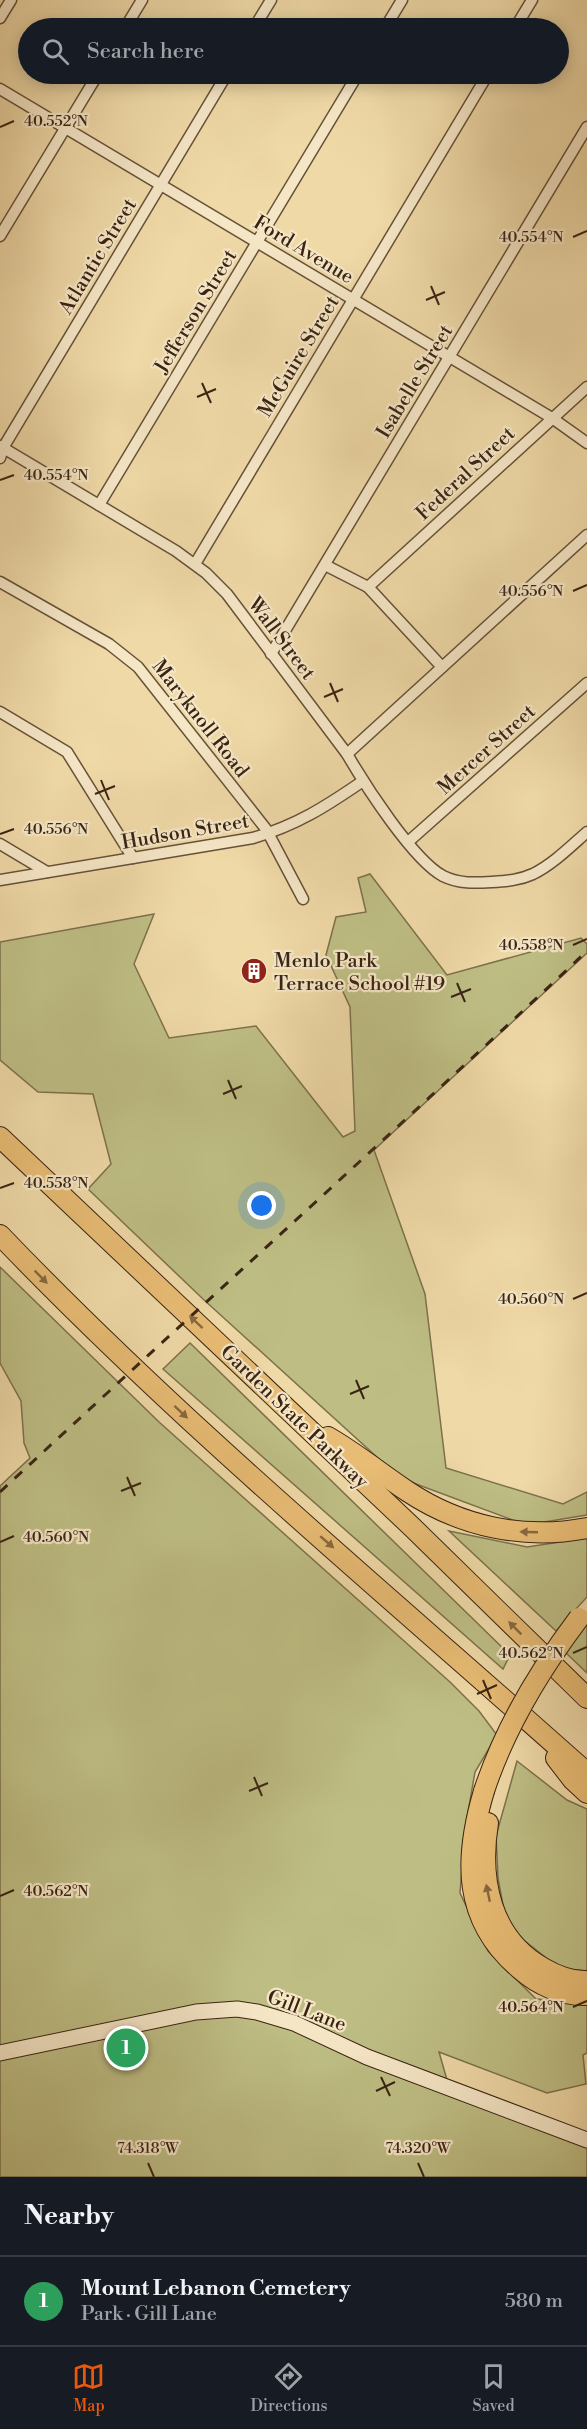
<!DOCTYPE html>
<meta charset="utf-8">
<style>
:root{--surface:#171b24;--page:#242831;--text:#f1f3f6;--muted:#9ea1a6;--line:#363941;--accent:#ea580c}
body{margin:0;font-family:"Libre Bodoni",serif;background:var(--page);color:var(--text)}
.you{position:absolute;left:262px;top:1206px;width:21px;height:21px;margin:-15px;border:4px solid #fff;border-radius:50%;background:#1a73e8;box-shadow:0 0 0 9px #1a73e833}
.badge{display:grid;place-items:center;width:39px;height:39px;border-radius:50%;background:var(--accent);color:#fff;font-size:20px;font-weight:700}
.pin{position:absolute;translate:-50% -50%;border:3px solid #fff;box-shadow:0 2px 6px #0006}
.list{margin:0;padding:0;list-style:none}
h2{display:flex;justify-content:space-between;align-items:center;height:78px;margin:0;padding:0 24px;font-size:26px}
h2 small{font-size:20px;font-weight:400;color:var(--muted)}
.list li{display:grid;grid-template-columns:39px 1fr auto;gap:18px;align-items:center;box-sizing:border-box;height:90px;padding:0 24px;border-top:2px solid var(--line)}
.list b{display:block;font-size:22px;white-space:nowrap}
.list p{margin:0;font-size:20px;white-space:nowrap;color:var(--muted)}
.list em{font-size:20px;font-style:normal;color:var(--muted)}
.icon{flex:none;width:33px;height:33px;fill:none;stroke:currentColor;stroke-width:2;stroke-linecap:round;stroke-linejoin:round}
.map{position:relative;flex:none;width:587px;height:2177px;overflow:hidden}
.search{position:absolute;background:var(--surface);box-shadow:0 3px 15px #0003;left:18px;right:18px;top:18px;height:66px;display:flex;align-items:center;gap:15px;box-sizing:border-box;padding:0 21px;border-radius:33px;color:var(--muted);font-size:22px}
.sheet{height:168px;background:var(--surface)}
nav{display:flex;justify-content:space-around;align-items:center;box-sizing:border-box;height:84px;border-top:2px solid var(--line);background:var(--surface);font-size:16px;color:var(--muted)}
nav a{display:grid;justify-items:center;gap:3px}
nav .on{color:var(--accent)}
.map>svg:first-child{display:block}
.green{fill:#bebe84;stroke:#7c714c;stroke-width:1.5}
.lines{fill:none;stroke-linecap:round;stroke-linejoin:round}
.street-casing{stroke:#665139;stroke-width:13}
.secondary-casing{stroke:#392414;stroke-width:17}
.highway-casing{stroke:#392414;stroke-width:22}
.street{stroke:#f5e6c6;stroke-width:10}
.secondary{stroke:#f5e6c6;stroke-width:15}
.highway{stroke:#e8bc74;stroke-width:20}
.rail{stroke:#392414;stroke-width:3;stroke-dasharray:10 10;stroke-linecap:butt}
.highway-bridge-casing{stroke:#392414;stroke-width:22;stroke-linecap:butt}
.highway-bridge{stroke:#e8bc74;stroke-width:20}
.oneway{fill:#88683f}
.ticks{fill:none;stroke:#392414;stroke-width:2}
.labels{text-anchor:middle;stroke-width:4.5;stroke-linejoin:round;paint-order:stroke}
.street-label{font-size:20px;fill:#392414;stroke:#f5e6c6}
.poi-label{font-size:20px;fill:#392414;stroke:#f5e6c6;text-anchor:start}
.ticks-label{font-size:15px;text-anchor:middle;fill:#392414;stroke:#f5e6c6;stroke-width:4.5;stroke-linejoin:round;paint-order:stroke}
</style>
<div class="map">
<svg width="587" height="2177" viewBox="0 0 587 2177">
<rect width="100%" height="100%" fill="#efd9a7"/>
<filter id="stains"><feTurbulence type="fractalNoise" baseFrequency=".00333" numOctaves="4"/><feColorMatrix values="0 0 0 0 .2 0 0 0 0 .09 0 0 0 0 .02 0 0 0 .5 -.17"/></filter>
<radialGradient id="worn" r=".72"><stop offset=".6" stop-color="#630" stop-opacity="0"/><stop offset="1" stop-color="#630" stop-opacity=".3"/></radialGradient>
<g class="green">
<polygon points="370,874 447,975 581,938 587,944 587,953 374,1150 425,1294 446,1468 563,1504 587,1492 587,1515 526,1525 400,1478 203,1299 88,1189 111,1164 93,1094 38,1092 0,1060 0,942 154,914 134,964 169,1038 256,1026 343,1137 355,1131 350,1007 326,955 336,917 366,912 358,878"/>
<polygon points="0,1267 159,1422 450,1682 479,1711 497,1735 475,1772 465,1829 460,1893 488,1951 536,1999 587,2003 587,2053 583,2055 586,2084 547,2093 439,2052 449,2087 587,2140 587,2177 0,2177 0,1486 30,1458 24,1443 21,1401 0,1363"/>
<polygon points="190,1343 510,1655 503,1669 163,1369"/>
<polygon points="449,1531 527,1547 587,1538 587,1597 556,1631"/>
<polygon points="587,1624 587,1673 565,1652"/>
<polygon points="517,1761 567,1800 587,1809 587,1971 559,1968 507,1927 498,1878 496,1836"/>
</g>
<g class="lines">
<g class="street-casing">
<g id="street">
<polyline points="0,18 11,0"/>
<polyline points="125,28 142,0"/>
<polyline points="254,28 271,0"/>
<polyline points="385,28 402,0"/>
<polyline points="515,28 532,0"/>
<polyline points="0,89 552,418 587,443"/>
<polyline points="0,236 98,74"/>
<path d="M 0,446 L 176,551 L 206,573 L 227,594 L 347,754 C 365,785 413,860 443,876 C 459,884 475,883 492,882 C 507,881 520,880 533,874 C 553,864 570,847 587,832"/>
<polyline points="0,458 3,448 227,74"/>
<polyline points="99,505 358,74"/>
<polyline points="195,564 488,74"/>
<polyline points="325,565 368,587 442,667"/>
<polyline points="0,582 109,644 138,667 266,829 303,899"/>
<polyline points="368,587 587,387"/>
<polyline points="271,654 587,127"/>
<polyline points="0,712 67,752 133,858"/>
<polyline points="347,754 587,535"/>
<polyline points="408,842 587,683"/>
<polyline points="0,844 47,872"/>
<path d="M 0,880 L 253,838 C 297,825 325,807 363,781"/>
</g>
</g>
<g class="secondary-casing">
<polyline id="secondary" points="0,2053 196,2012 237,2009 257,2012 294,2023 367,2057 587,2140"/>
</g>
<g class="highway-casing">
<g id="highway">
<polyline points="0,1137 412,1527 587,1698"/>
<path d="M 0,1235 C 184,1427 389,1596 587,1773"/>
<path d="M 328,1437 C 356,1453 380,1473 407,1491 C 461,1527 524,1540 587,1528"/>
<polyline points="556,1758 573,1780 587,1793"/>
<path d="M 484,1791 C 464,1858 462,1920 520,1969 C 538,1985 562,1996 587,1995"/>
<path d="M 488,1823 C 479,1879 490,1938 543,1968 C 557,1976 571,1982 587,1981"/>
</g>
</g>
<use href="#street" class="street"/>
<use href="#secondary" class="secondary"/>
<use href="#highway" class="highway"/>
<path class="rail" d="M 0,1492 C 195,1311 393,1133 587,951"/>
<g class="highway-bridge-casing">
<path id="highway-bridge" d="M 484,1791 C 505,1727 539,1671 579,1618"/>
</g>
<use href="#highway-bridge" class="highway-bridge"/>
</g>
<defs><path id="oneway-solid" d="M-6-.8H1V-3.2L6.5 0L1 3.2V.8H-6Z" transform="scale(1.5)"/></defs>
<g class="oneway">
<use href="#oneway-solid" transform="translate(41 1277) rotate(45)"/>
<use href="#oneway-solid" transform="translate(196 1322) rotate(-137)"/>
<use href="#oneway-solid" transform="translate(181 1412) rotate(43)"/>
<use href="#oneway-solid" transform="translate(529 1532) rotate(-178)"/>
<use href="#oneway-solid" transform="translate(327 1542) rotate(41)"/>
<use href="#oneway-solid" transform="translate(515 1628) rotate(-135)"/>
<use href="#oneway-solid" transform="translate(488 1893) rotate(-102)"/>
</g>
<path class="ticks" d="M 0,127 L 14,121M 573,237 L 587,231M 431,286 L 439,305M 426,300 L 445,292M 202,383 L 211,403M 197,397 L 216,389M 0,480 L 14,475M 573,591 L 587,585M 330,683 L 338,702M 324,697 L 343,689M 101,780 L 109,800M 95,794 L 115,786M 0,834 L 14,829M 573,945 L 587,939M 457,983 L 465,1002M 451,997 L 471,989M 228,1080 L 236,1099M 223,1094 L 242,1086M 0,1188 L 14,1183M 573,1299 L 587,1293M 356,1380 L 364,1399M 350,1394 L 369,1386M 127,1477 L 135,1496M 121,1491 L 141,1483M 0,1542 L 14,1536M 573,1653 L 587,1647M 483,1680 L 491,1699M 477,1694 L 497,1685M 254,1777 L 262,1796M 249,1791 L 268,1783M 0,1896 L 14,1890M 573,2007 L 587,2001M 381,2077 L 390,2096M 376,2091 L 395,2082M 148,2163 L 154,2177M 418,2163 L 424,2177"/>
<defs>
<g id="building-disc" transform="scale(1.35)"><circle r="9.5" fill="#8f2418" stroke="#f5e6c6"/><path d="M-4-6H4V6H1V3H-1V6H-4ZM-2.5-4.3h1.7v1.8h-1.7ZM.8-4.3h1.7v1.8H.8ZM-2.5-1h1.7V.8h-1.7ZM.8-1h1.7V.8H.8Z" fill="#fff"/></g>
</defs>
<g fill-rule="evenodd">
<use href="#building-disc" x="254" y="971"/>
</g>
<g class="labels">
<g class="street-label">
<text transform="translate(304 249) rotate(31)" y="7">Ford Avenue</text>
<text transform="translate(97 256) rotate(-59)" y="7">Atlantic Street</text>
<text transform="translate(195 311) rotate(-59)" y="7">Jefferson Street</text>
<text transform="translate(298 356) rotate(-59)" y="7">McGuire Street</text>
<text transform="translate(414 381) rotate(-59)" y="7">Isabelle Street</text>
<text transform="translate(465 473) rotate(-43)" y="7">Federal Street</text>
<text transform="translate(282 638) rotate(53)" y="7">Wall Street</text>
<text transform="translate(201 718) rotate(52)" y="7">Maryknoll Road</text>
<text transform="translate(486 749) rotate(-42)" y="7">Mercer Street</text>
<text transform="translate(185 831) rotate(-10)" y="7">Hudson Street</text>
<text transform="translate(295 1416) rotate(44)" y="7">Garden State Parkway</text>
<text transform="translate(307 2010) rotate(21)" y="7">Gill Lane</text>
</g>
<g class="poi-label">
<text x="274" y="967">Menlo Park<tspan x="274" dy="23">Terrace School #19</tspan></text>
</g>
</g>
<g class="ticks-label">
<text x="56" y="126">40.552°N</text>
<text x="531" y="242">40.554°N</text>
<text x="56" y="480">40.554°N</text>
<text x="531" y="596">40.556°N</text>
<text x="56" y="834">40.556°N</text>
<text x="531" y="950">40.558°N</text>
<text x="56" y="1188">40.558°N</text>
<text x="531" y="1304">40.560°N</text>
<text x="56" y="1542">40.560°N</text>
<text x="531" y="1658">40.562°N</text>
<text x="56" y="1896">40.562°N</text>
<text x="531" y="2012">40.564°N</text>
<text x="148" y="2153">74.318°W</text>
<text x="418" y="2153">74.320°W</text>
</g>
<rect width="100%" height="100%" filter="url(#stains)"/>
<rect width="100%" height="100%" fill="url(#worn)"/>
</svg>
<div class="you"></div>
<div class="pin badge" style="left:126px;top:2048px;background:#2e9e5b">1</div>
<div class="search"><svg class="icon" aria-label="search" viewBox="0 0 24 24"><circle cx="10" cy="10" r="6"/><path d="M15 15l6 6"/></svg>Search here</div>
</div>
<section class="sheet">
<h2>Nearby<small></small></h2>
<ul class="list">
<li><span class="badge" style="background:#2e9e5b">1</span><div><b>Mount Lebanon Cemetery</b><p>Park · Gill Lane</p></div><em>580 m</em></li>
</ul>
</section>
<nav>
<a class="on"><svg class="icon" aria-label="map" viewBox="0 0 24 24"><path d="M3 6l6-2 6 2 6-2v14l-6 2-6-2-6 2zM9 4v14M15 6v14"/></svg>Map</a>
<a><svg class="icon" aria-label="directions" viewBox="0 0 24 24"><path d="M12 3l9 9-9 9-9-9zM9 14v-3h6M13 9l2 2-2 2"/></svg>Directions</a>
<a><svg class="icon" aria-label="saved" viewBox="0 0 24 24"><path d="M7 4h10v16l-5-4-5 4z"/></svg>Saved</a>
</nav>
